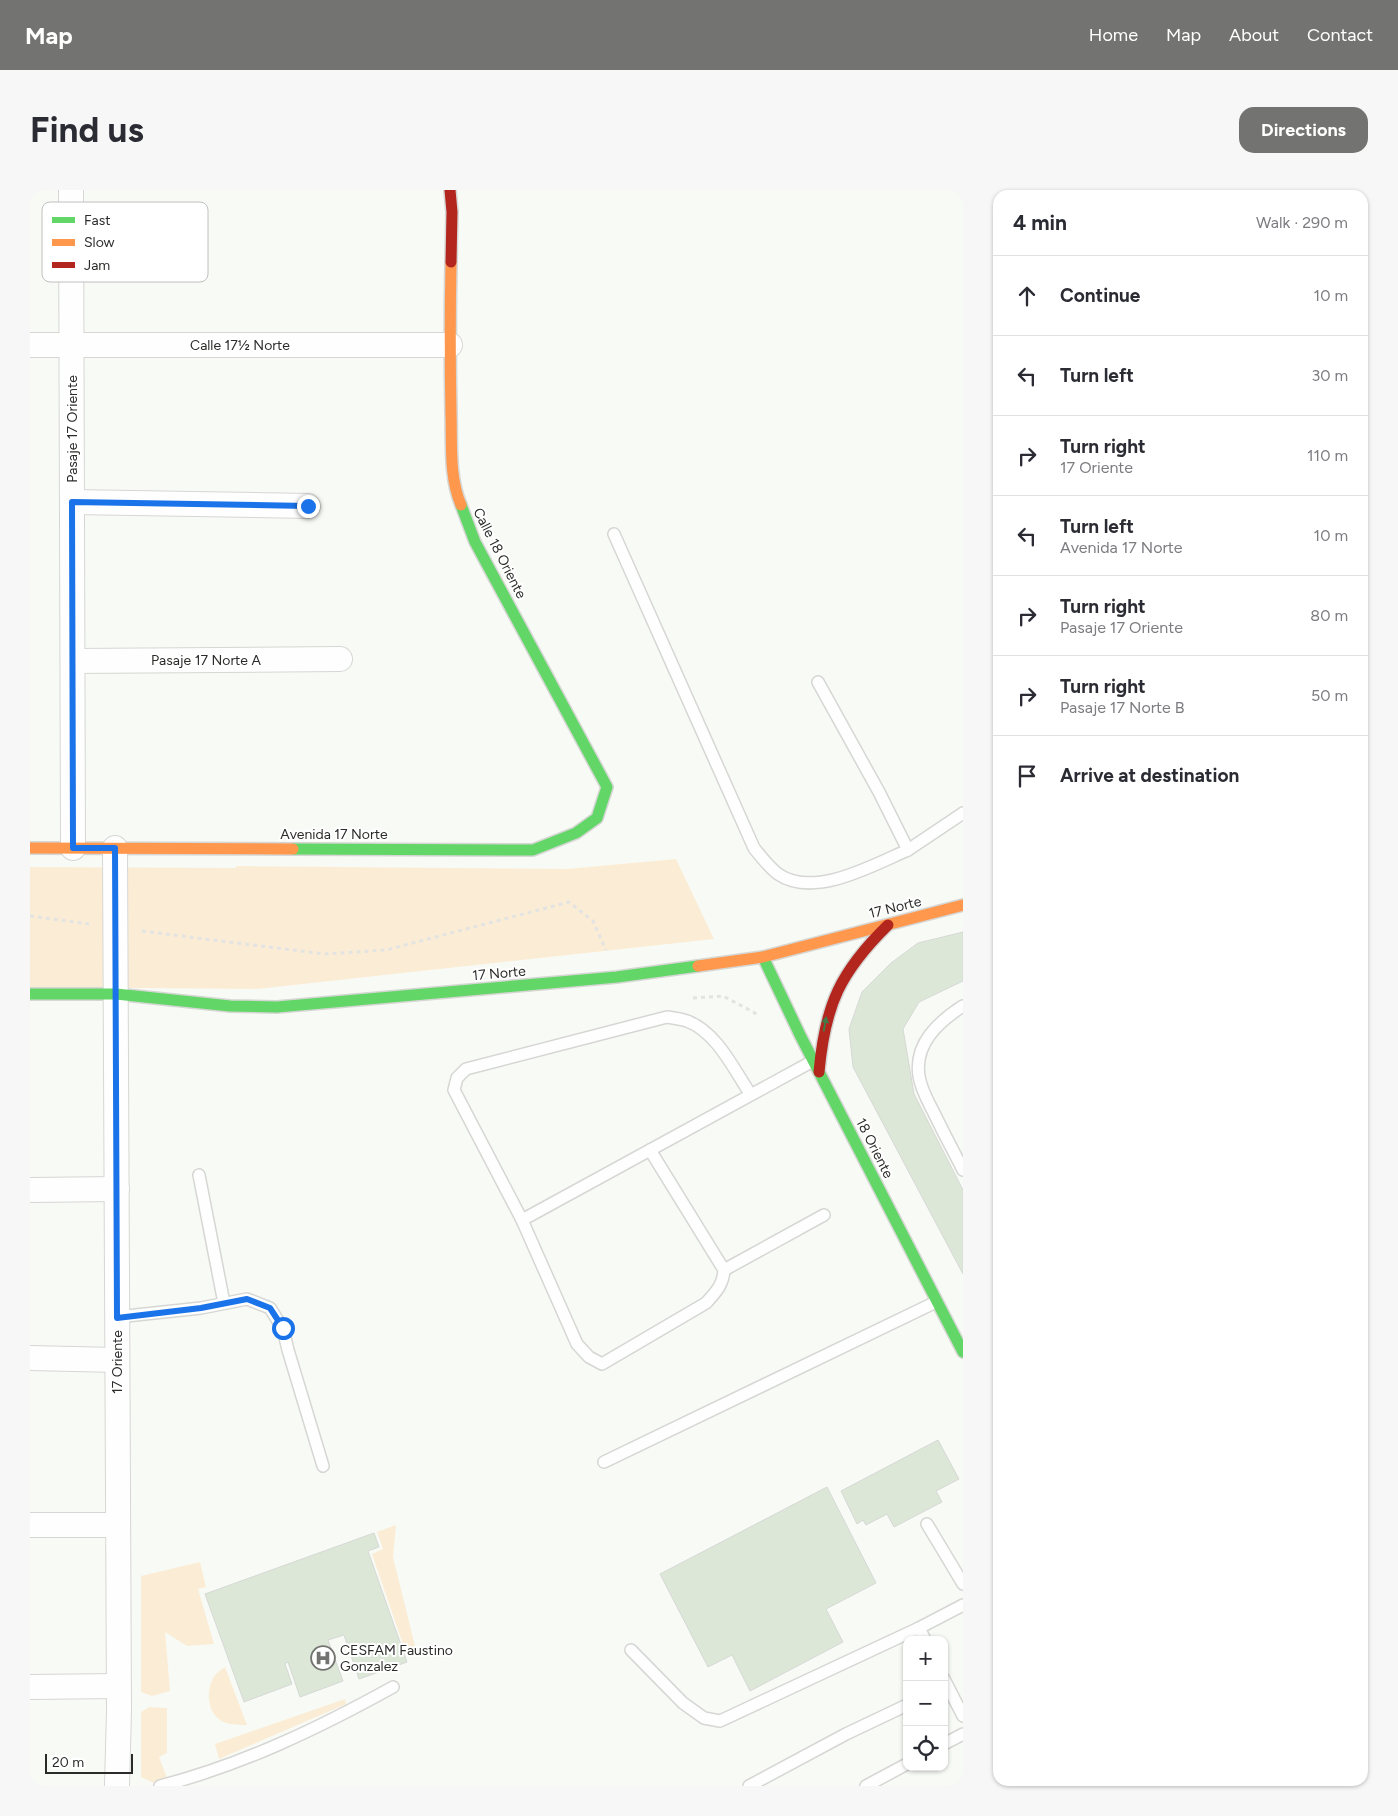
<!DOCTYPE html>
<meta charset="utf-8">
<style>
:root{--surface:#fff;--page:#f7f7f7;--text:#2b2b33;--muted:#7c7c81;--line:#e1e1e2;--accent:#737471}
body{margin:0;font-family:Figtree,sans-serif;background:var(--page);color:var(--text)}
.controls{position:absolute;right:15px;bottom:15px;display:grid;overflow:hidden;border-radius:10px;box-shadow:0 1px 4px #0004}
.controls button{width:45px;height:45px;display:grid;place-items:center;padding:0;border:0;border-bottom:1px solid var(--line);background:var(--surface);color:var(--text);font:25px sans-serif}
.scale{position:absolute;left:15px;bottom:12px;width:88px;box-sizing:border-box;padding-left:5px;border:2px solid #2b2c2a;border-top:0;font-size:14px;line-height:18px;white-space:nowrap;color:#2b2c2a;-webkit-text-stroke:4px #fff;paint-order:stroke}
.stop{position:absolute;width:15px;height:15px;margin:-11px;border:4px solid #1a73e8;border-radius:50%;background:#fff}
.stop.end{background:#1a73e8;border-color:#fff;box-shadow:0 1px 5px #0008}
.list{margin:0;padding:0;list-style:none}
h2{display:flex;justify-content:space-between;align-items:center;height:65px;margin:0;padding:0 20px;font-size:21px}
h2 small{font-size:16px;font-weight:400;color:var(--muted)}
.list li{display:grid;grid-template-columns:32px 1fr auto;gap:15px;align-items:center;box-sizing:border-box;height:80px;padding:0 20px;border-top:1px solid var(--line)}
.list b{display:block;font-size:19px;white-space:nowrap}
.list p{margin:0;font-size:16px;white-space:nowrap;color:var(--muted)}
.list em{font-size:16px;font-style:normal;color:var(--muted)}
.icon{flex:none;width:28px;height:28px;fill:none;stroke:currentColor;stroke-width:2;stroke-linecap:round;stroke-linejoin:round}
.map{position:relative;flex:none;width:933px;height:1596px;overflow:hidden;border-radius:15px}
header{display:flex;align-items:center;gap:30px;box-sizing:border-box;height:70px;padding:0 25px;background:var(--accent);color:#fff}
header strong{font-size:24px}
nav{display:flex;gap:28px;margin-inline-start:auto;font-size:18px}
.intro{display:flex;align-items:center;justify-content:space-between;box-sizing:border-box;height:120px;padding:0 30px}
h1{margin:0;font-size:35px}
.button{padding:12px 22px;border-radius:15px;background:var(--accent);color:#fff;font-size:18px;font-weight:700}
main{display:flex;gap:30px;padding:0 30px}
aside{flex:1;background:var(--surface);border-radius:15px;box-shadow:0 1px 4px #0004}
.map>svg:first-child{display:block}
.green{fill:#fbedd5}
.building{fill:#dce7d8;stroke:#d6d8d5}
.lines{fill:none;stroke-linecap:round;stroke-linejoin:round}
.lane-casing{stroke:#d6d7d4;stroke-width:14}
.street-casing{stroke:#d6d7d4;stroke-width:26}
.fast-casing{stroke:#d6d7d4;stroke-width:14}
.slow-casing{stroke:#d6d7d4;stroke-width:14}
.jam-casing{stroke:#d6d7d4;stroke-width:14}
.path{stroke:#e3e3e2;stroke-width:3;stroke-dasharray:4 4;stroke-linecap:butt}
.lane{stroke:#fefefe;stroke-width:11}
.street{stroke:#fefefe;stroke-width:24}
.fast{stroke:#63d668;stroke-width:11}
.slow{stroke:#ff974d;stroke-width:11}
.jam{stroke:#b3261e;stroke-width:11}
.oneway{fill:#447846}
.route{stroke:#1a73e8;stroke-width:6}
.labels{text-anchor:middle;stroke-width:4;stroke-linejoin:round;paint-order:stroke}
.street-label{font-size:14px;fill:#2b2c2a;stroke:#fff}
.poi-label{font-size:14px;fill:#2b2c2a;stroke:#fff;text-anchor:start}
.key{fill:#fff;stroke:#bfc0bf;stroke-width:1}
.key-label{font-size:14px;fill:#2b2c2a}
</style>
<header>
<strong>Map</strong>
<nav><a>Home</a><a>Map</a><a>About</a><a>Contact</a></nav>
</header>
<div class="intro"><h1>Find us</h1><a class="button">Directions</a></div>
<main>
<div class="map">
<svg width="933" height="1596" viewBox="0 0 933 1596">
<rect width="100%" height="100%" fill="#f8faf5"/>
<g class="green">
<polygon points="646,669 684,749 227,799 0,797 0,677 206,678 206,676 536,679"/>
<polygon points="366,1335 363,1367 387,1464 377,1466 342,1364 353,1359 347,1342"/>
<polygon points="170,1372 176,1397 168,1399 184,1454 157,1456 135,1442 140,1501 122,1506 111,1502 111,1386"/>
<path d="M 195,1477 L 217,1535 C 210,1535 201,1535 194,1532 C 176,1525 175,1497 186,1484 C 188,1481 193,1479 195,1477 Z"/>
<polygon points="315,1509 316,1514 189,1569 185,1554"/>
<polygon points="119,1517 137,1518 137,1563 129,1567 137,1588 126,1594 111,1587 111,1522"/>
</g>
<g class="building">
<polygon points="933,742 933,791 889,812 873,839 884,904 933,1000 933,1084 823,877 819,839 832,802 861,773 888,753"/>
<polygon points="908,1250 929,1289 906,1301 912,1312 864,1337 857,1324 836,1335 833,1330 827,1334 811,1301"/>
<polygon points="797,1297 846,1393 796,1419 813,1452 720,1501 702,1465 678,1477 630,1384"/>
<polygon points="344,1343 349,1357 338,1361 377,1472 329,1489 314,1445 298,1450 313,1491 270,1507 258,1472 255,1474 262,1494 214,1512 175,1404"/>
</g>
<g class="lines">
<g class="lane-casing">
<g id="lane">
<path d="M 584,344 L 724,658 C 731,667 739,677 748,684 C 784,709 843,675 878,660"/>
<polyline points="788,492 849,602 878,660 933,623"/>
<path d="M 933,816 C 908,832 884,854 889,886 C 891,900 899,913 905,925 C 914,944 924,962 933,980"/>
<path d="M 721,905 C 704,880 687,842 657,831 C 651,829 644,828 637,827 L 436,879 L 427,888 L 424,900 L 492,1030 L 783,871"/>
<polyline points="169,985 194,1113"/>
<path d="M 492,1030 L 547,1154 L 559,1167 L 572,1174 L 676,1113 C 686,1102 693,1095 694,1080 L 620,960"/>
<polyline points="694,1080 794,1025"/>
<polyline points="87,1127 171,1118 217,1109 240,1118 253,1139 258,1160 293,1276"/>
<polyline points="574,1272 906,1112"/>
<polyline points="897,1334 933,1394"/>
<polyline points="889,1438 895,1450"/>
<polyline points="601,1460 653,1513 674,1528 690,1531 889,1438 933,1415"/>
<polyline points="914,1489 933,1526"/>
<polyline points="914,1554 933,1544"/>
<path d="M 130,1596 C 212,1575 289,1538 363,1497"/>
<polyline points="719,1596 816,1544 877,1515"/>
<polyline points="836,1596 877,1574"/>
</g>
</g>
<g class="street-casing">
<g id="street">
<polyline points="41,0 43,658"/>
<polyline points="0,155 420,155"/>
<polyline points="42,312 278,316"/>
<polyline points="43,471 310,469"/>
<polyline points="85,658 89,1520 87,1596"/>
<polyline points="0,1000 87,999"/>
<polyline points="0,1168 87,1170"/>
<polyline points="0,1335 87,1335"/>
<polyline points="0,1497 88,1496"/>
</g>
</g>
<g class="fast-casing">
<g id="fast">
<polyline points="263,659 503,660 546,643 567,628 577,597 445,352 431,315"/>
<polyline points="733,767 770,845 933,1162"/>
<polyline points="0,804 86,804 200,816 247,817 587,787 668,776"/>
</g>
</g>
<g class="slow-casing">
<g id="slow">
<path d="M 421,72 C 420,123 420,173 421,224 C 422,254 419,287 431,315"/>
<polyline points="0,658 263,659"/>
<polyline points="668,776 733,767 933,715"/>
</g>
</g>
<g class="jam-casing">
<g id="jam">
<polyline points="420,0 422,22 421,72"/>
<path d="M 789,882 C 795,815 810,782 858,735"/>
</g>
</g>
<g class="path">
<polyline points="0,726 59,734"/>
<polyline points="112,741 294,764 356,760 539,712 563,731 576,760"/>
<polyline points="663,808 693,806 725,823 726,825"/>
</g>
<use href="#lane" class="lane"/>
<use href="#street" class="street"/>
<use href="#fast" class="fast"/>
<use href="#slow" class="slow"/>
<use href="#jam" class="jam"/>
</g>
<defs><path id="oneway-solid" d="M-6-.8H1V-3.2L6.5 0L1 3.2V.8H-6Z" transform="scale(1.25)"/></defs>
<use class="oneway" href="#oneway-solid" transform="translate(795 834) rotate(-80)"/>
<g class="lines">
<polyline class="route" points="253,1138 240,1118 217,1109 171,1118 87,1128 85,658 43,658 42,312 278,316"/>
</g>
<defs>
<g id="hospital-ring" transform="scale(1.25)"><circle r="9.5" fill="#fff" stroke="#737471" stroke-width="1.5"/><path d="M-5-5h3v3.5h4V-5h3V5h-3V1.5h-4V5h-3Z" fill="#737471"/></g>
</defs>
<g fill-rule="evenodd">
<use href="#hospital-ring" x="293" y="1468"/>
</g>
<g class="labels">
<g class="street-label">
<text x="210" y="160">Calle 17½ Norte</text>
<text transform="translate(42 239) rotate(-90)" y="5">Pasaje 17 Oriente</text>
<text transform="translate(470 363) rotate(63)" y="5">Calle 18 Oriente</text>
<text x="176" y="475">Pasaje 17 Norte A</text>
<text x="304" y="649">Avenida 17 Norte</text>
<text transform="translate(865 717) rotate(-14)" y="5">17 Norte</text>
<text transform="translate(469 783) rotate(-5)" y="5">17 Norte</text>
<text transform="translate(845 958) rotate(63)" y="5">18 Oriente</text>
<text transform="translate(87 1172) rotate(-90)" y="5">17 Oriente</text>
</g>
<g class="poi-label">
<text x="310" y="1465">CESFAM Faustino<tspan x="310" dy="16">Gonzalez</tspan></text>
</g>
</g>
<rect x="12" y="12" width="166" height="80" rx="8" class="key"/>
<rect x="22" y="27" width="23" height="6" fill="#63d668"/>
<rect x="22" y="49" width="23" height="7" fill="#ff974d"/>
<rect x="22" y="72" width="23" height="6" fill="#b3261e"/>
<g class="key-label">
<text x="54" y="35">Fast</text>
<text x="54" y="57">Slow</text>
<text x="54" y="80">Jam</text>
</g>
</svg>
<div class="controls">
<button>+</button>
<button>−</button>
<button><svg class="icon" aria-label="locate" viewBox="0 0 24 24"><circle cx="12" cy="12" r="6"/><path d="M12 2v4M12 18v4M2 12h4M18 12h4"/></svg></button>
</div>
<div class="scale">20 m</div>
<div class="stop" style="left:253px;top:1138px"></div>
<div class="stop end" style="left:278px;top:316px"></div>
</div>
<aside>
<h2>4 min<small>Walk · 290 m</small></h2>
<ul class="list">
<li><svg class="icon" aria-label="ahead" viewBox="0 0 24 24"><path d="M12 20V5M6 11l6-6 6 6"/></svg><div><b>Continue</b></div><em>10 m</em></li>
<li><svg class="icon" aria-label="left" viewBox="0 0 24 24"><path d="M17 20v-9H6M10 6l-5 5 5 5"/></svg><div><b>Turn left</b></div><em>30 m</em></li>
<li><svg class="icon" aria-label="right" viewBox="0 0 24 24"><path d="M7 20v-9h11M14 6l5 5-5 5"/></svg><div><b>Turn right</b><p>17 Oriente</p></div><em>110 m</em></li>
<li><svg class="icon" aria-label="left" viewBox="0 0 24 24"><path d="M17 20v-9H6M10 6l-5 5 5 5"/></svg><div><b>Turn left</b><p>Avenida 17 Norte</p></div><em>10 m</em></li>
<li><svg class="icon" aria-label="right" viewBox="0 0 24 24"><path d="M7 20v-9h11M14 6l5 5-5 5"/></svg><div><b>Turn right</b><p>Pasaje 17 Oriente</p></div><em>80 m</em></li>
<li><svg class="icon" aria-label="right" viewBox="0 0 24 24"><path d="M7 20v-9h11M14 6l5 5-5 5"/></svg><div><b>Turn right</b><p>Pasaje 17 Norte B</p></div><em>50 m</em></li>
<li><svg class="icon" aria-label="arrive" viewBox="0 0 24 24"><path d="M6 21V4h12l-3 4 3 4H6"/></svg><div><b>Arrive at destination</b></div></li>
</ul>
</aside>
</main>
